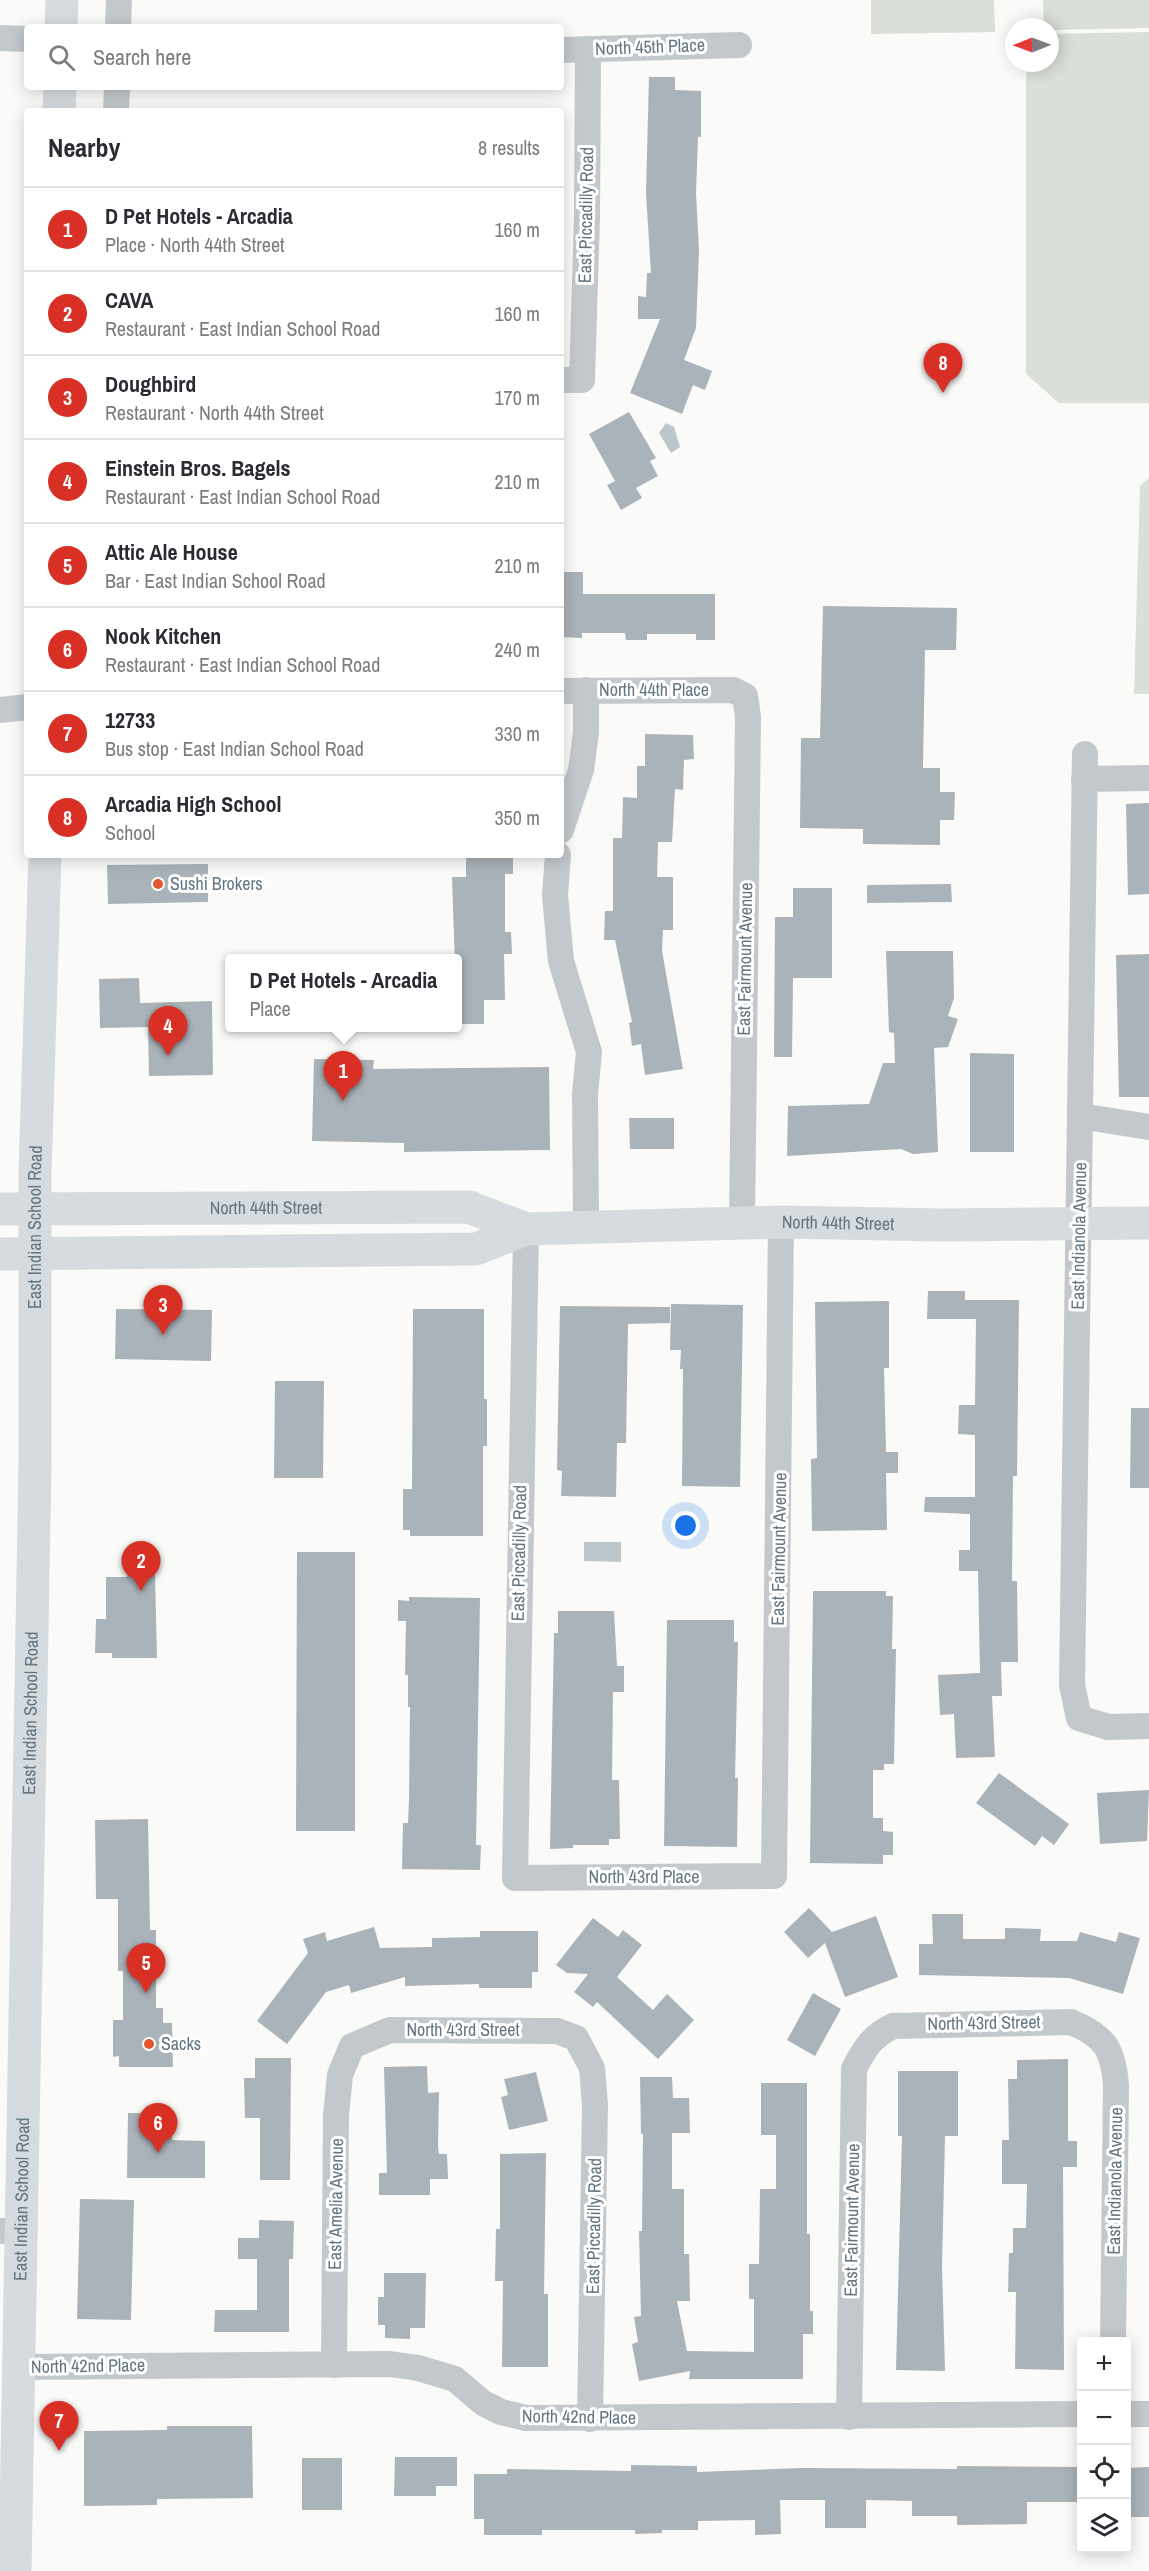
<!DOCTYPE html>
<meta charset="utf-8">
<style>
:root{--surface:#fff;--page:#f7f7f7;--text:#2b2b33;--muted:#7c7c81;--line:#e1e1e2;--accent:#d93025}
body{margin:0;font-family:"Archivo Narrow",sans-serif;background:var(--page);color:var(--text)}
.controls{position:absolute;right:18px;bottom:18px;display:grid;overflow:hidden;border-radius:6px;box-shadow:0 3px 15px #0003}
.controls button{width:54px;height:54px;display:grid;place-items:center;padding:0;border:0;border-bottom:2px solid var(--line);background:var(--surface);color:var(--text);font:30px sans-serif}
.compass{position:absolute;left:1005px;top:18px;width:54px;height:54px;border-radius:50%;background:var(--surface);box-shadow:0 3px 15px #0003;rotate:269deg}
.you{position:absolute;left:686px;top:1526px;width:21px;height:21px;margin:-15px;border:4px solid #fff;border-radius:50%;background:#1a73e8;box-shadow:0 0 0 9px #1a73e833}
.badge{display:grid;place-items:center;width:39px;height:39px;border-radius:50%;background:var(--accent);color:#fff;font-size:20px;font-weight:700}
.pin{position:absolute;translate:-50% -50px;filter:drop-shadow(0 2px 3px #0008)}
.pin::after{content:'';position:absolute;top:32px;width:21px;height:18px;background:inherit;clip-path:polygon(0 0,100% 0,50% 100%)}
.popup{position:absolute;left:225px;top:954px;width:237px;height:78px;box-sizing:border-box;display:grid;place-content:center;border-radius:6px;background:var(--surface);filter:drop-shadow(0 2px 4px #0005);font-size:20px;white-space:nowrap;color:var(--muted)}
.popup b{font-size:22px;color:var(--text)}
.popup::after{content:'';position:absolute;left:50%;top:100%;margin-left:-12px;border:12px solid transparent;border-top-color:var(--surface)}
.list{margin:0;padding:0;list-style:none}
h2{display:flex;justify-content:space-between;align-items:center;height:78px;margin:0;padding:0 24px;font-size:26px}
h2 small{font-size:20px;font-weight:400;color:var(--muted)}
.list li{display:grid;grid-template-columns:39px 1fr auto;gap:18px;align-items:center;box-sizing:border-box;height:84px;padding:0 24px;border-top:2px solid var(--line)}
.list b{display:block;font-size:22px;white-space:nowrap}
.list p{margin:0;font-size:20px;white-space:nowrap;color:var(--muted)}
.list em{font-size:20px;font-style:normal;color:var(--muted)}
.icon{flex:none;width:33px;height:33px;fill:none;stroke:currentColor;stroke-width:2;stroke-linecap:round;stroke-linejoin:round}
.map{position:relative;flex:none;width:1149px;height:2571px;overflow:hidden}
.search{position:absolute;background:var(--surface);box-shadow:0 3px 15px #0003;left:24px;top:24px;width:540px;height:66px;display:flex;align-items:center;gap:15px;box-sizing:border-box;padding:0 21px;border-radius:6px;color:var(--muted);font-size:22px}
.panel{position:absolute;background:var(--surface);box-shadow:0 3px 15px #0003;left:24px;top:108px;width:540px;height:750px;border-radius:6px}
.map>svg:first-child{display:block}
.green{fill:#dadfd7}
.water{fill:#bbc7cb}
.building{fill:#aab3b9}
.lines{fill:none;stroke-linecap:round;stroke-linejoin:round}
.street{stroke:#c3c8cc;stroke-width:26}
.secondary{stroke:#d6dbdf;stroke-width:33}
.primary{stroke:#d6dbdf;stroke-width:33}
.poi-dot{fill:#e4572e;stroke:#fff;stroke-width:2}
.labels{text-anchor:middle;stroke-width:6;stroke-linejoin:round;paint-order:stroke}
.street-label{font-size:18px;fill:#657683;stroke:#fff}
.poi-label{font-size:18px;fill:#657683;stroke:#fff;text-anchor:start}
</style>
<div class="map">
<svg width="1149" height="2571" viewBox="0 0 1149 2571">
<rect width="100%" height="100%" fill="#fafaf8"/>
<g class="green">
<polygon points="871,0 994,0 995,32 871,34"/>
<polygon points="1043,0 1149,0 1149,28 1050,30 1050,27 1044,27"/>
<polygon points="1149,32 1149,403 1059,403 1026,374 1026,63 1050,63 1050,34"/>
<polygon points="1149,478 1149,694 1134,694 1140,486"/>
</g>
<g class="water">
<polygon points="666,423 674,427 680,447 671,453 659,433"/>
<polygon points="584,1542 621,1542 621,1562 584,1561"/>
</g>
<g class="building">
<polygon points="649,77 675,77 675,90 701,91 701,137 698,137 696,193 699,251 696,328 684,360 712,371 705,390 693,385 682,414 630,393 660,319 638,319 638,296 646,297 647,273 651,273 646,193"/>
<polygon points="629,412 656,458 650,461 658,476 636,488 642,498 621,510 607,485 615,481 589,434"/>
<polygon points="561,572 583,572 583,594 715,594 715,640 696,640 696,634 647,634 647,640 626,640 625,633 582,633 582,638 561,637"/>
<polygon points="823,606 957,608 956,650 925,650 923,768 940,768 940,792 955,792 954,820 940,820 940,845 863,844 863,829 800,828 801,738 820,738"/>
<polygon points="645,734 693,735 694,759 684,760 683,790 675,789 672,842 658,842 657,877 673,877 673,930 663,930 662,951 683,1069 645,1075 641,1044 632,1046 629,1023 632,1022 615,940 604,940 605,911 613,911 613,838 622,838 623,797 637,798 637,766 645,766"/>
<polygon points="1149,803 1149,894 1128,895 1126,804"/>
<polygon points="466,855 513,855 513,874 505,874 505,932 511,932 512,954 504,954 505,1000 484,1000 484,1024 457,1024 452,877 466,877"/>
<polygon points="208,864 208,902 108,904 107,865"/>
<polygon points="951,884 952,902 867,903 867,885"/>
<polygon points="793,888 832,888 832,978 793,978 792,1057 774,1057 775,917 793,917"/>
<polygon points="886,951 953,951 954,998 948,1016 958,1019 948,1047 934,1048 938,1152 913,1154 901,1149 787,1156 788,1106 869,1104 883,1063 895,1063 894,1033 889,1032"/>
<polygon points="1149,954 1149,1097 1119,1097 1116,955"/>
<polygon points="139,978 140,1003 212,1001 213,1075 149,1076 148,1027 100,1028 99,979"/>
<polygon points="970,1053 1014,1054 1014,1152 970,1152"/>
<polygon points="314,1059 374,1060 373,1069 549,1067 550,1150 404,1152 404,1143 312,1141"/>
<polygon points="629,1118 674,1118 674,1149 630,1149"/>
<polygon points="928,1291 965,1291 965,1300 1019,1300 1017,1476 1013,1476 1012,1581 1017,1581 1018,1662 1001,1662 1002,1696 992,1696 995,1757 956,1758 954,1714 940,1715 938,1675 980,1673 978,1571 959,1571 959,1550 970,1550 970,1514 924,1512 925,1497 975,1497 975,1435 958,1434 959,1405 975,1405 976,1319 927,1319"/>
<polygon points="889,1301 889,1368 884,1368 886,1452 898,1452 898,1473 886,1473 887,1530 812,1531 811,1459 817,1458 815,1302"/>
<polygon points="671,1304 743,1305 740,1487 682,1486 683,1369 680,1369 681,1350 670,1350"/>
<polygon points="560,1306 670,1307 670,1323 628,1324 626,1443 617,1443 616,1497 561,1496 562,1471 557,1470"/>
<polygon points="116,1309 212,1310 211,1361 115,1359"/>
<polygon points="413,1309 484,1309 484,1399 487,1399 487,1446 483,1446 483,1536 410,1536 410,1530 403,1530 403,1489 412,1489"/>
<polygon points="275,1381 324,1381 323,1478 274,1478"/>
<polygon points="1131,1408 1149,1408 1149,1488 1130,1488"/>
<polygon points="297,1552 355,1552 355,1831 296,1831"/>
<polygon points="127,1575 155,1575 157,1658 112,1658 112,1653 95,1653 96,1619 106,1619 106,1577 127,1577"/>
<polygon points="813,1591 886,1591 886,1596 893,1596 892,1649 896,1649 894,1764 884,1764 884,1770 873,1770 873,1818 883,1818 883,1831 893,1832 893,1855 883,1855 883,1864 810,1863"/>
<polygon points="409,1597 480,1598 476,1845 481,1845 480,1870 402,1869 403,1823 408,1823 409,1801 410,1707 408,1707 408,1675 405,1675 406,1621 398,1621 398,1600 409,1601"/>
<polygon points="558,1611 614,1611 617,1666 624,1666 624,1692 613,1692 612,1780 619,1780 620,1839 609,1839 609,1845 573,1845 573,1848 550,1849 554,1633 558,1633"/>
<polygon points="667,1620 734,1620 734,1642 738,1642 735,1778 738,1778 737,1847 664,1846"/>
<polygon points="999,1773 1069,1824 1054,1845 1042,1836 1035,1846 976,1803"/>
<polygon points="1149,1790 1147,1841 1100,1844 1097,1793"/>
<polygon points="148,1819 150,1930 156,1930 156,2008 163,2008 163,2023 172,2023 173,2067 119,2067 119,2056 113,2057 113,2020 123,2020 123,1971 118,1971 118,1899 96,1899 95,1820"/>
<polygon points="809,1908 832,1932 876,1916 898,1977 845,1997 825,1943 808,1958 784,1932"/>
<polygon points="932,1914 963,1914 963,1939 1005,1939 1005,1928 1041,1929 1040,1941 1077,1941 1080,1932 1116,1942 1119,1932 1140,1938 1123,1994 1069,1978 919,1975 919,1944 933,1944"/>
<polygon points="593,1918 618,1937 623,1930 642,1945 617,1977 653,2010 667,1994 694,2020 658,2059 597,2002 593,2007 574,1992 588,1974 567,1973 556,1965"/>
<polygon points="374,1927 380,1948 432,1947 432,1938 480,1937 480,1931 538,1931 538,1972 532,1972 532,1988 479,1988 479,1984 405,1986 405,1977 351,1993 349,1985 326,1992 287,2044 257,2021 308,1953 303,1939 325,1932 327,1941"/>
<polygon points="813,1993 841,2009 815,2056 787,2040"/>
<polygon points="255,2058 291,2058 290,2180 260,2180 260,2118 245,2118 244,2078 255,2078"/>
<polygon points="1068,2059 1068,2141 1077,2141 1077,2167 1063,2167 1064,2370 1015,2369 1016,2292 1008,2292 1009,2253 1013,2253 1013,2228 1026,2228 1027,2184 1002,2184 1002,2140 1009,2140 1008,2079 1017,2079 1017,2060"/>
<polygon points="427,2066 428,2093 439,2092 438,2147 439,2154 447,2154 448,2179 430,2179 430,2195 379,2195 379,2173 387,2173 384,2067"/>
<polygon points="898,2071 958,2071 958,2136 945,2136 942,2267 945,2371 896,2370 902,2136 898,2136"/>
<polygon points="536,2072 548,2121 509,2130 501,2097 508,2095 504,2079"/>
<polygon points="640,2077 672,2077 673,2098 689,2098 690,2133 672,2133 672,2189 684,2189 684,2254 689,2254 690,2301 677,2301 687,2351 754,2352 754,2299 749,2299 749,2264 759,2264 760,2189 776,2189 776,2135 761,2135 761,2083 807,2083 807,2234 810,2234 810,2311 813,2311 813,2334 803,2334 803,2379 689,2379 690,2371 639,2381 632,2344 638,2342 634,2317 641,2316 639,2231 642,2231 643,2134 641,2134"/>
<polygon points="128,2113 172,2113 172,2140 205,2141 205,2178 127,2178"/>
<polygon points="546,2153 544,2294 548,2294 548,2367 502,2367 503,2281 495,2281 496,2229 500,2229 500,2154"/>
<polygon points="80,2199 134,2200 131,2320 77,2319"/>
<polygon points="259,2220 294,2221 293,2259 289,2259 289,2332 214,2332 215,2310 257,2310 257,2259 238,2259 238,2238 259,2238"/>
<polygon points="384,2273 426,2273 425,2328 410,2328 410,2339 385,2338 385,2325 378,2325 378,2297 384,2297"/>
<polygon points="167,2426 252,2426 253,2498 157,2499 157,2505 84,2506 84,2431 167,2430"/>
<polygon points="395,2457 457,2457 457,2486 436,2486 436,2496 394,2496"/>
<rect x="302" y="2458" width="40" height="52"/>
<polygon points="631,2465 697,2466 697,2472 802,2468 957,2469 957,2466 1082,2467 1082,2502 1027,2502 1027,2524 957,2525 957,2516 912,2516 912,2501 866,2500 866,2528 825,2528 825,2500 780,2500 781,2534 755,2535 755,2520 698,2521 698,2530 662,2530 662,2533 635,2534 635,2530 542,2530 542,2535 484,2535 484,2519 474,2519 474,2474 507,2474 507,2469 631,2471"/>
<polygon points="1149,2467 1149,2517 1126,2517 1126,2468"/>
</g>
<g class="lines">
<g class="street">
<polyline points="118,27 119,0"/>
<polyline points="0,38 27,39"/>
<polyline points="561,50 739,45"/>
<polyline points="116,111 117,87"/>
<polyline points="561,380 582,380 587,217 588,49"/>
<polyline points="561,691 733,690 745,696 748,717 742,1223"/>
<polyline points="0,710 27,707"/>
<polyline points="1085,754 1072,1685 1079,1718 1108,1727 1149,1726"/>
<polyline points="1084,779 1149,778"/>
<polyline points="561,830 581,770 586,732 586,690"/>
<polyline points="558,855 555,895 561,961 589,1052 585,1094 586,1228"/>
<polyline points="1080,1116 1149,1127"/>
<polyline points="526,1229 515,1878 774,1876 781,1222"/>
<polyline points="0,2231 21,2231"/>
<polyline points="334,2365 336,2115 340,2075 352,2046 390,2030 557,2031 576,2038 592,2068 595,2105 590,2419"/>
<polyline points="18,2367 390,2364 418,2368 455,2379 483,2403 501,2412 526,2418 1082,2414"/>
<polyline points="1126,2414 1149,2414"/>
<path d="M 849,2417 L 854,2069 C 864,2049 872,2036 893,2026 L 1071,2022 C 1105,2036 1113,2049 1116,2085 L 1113,2342"/>
</g>
<g class="secondary">
<polyline points="61,27 62,0"/>
<polyline points="59,111 60,87"/>
<path id="s1" d="M 15,2571 L 35,1464 L 35,1174 L 45,855"/>
</g>
<g class="primary">
<path id="s2" d="M 0,1209 L 469,1207 L 526,1229"/>
<path id="s3" d="M 0,1254 L 476,1249 L 526,1229 L 781,1222 L 942,1225 L 1149,1223"/>
</g>
</g>
<g class="poi-dot">
<circle cx="158" cy="884" r="6"/>
<circle cx="149" cy="2044" r="6"/>
</g>
<g class="labels">
<g class="street-label">
<text transform="translate(650 47) rotate(-2)" y="6">North 45th Place</text>
<text transform="translate(586 215) rotate(-89)" y="6">East Piccadilly Road</text>
<text x="654" y="696">North 44th Place</text>
<text transform="translate(745 959) rotate(-89)" y="6">East Fairmount Avenue</text>
<text dy="6" stroke="none"><textPath href="#s2" startOffset="266">North 44th Street</textPath></text>
<text dy="6" stroke="none"><textPath href="#s3" startOffset="842">North 44th Street</textPath></text>
<text dy="6" stroke="none"><textPath href="#s1" startOffset="1344">East Indian School Road</textPath></text>
<text transform="translate(1079 1236) rotate(-89)" y="6">East Indianola Avenue</text>
<text transform="translate(779 1549) rotate(-89)" y="6">East Fairmount Avenue</text>
<text transform="translate(519 1553) rotate(-89)" y="6">East Piccadilly Road</text>
<text dy="6" stroke="none"><textPath href="#s1" startOffset="858">East Indian School Road</textPath></text>
<text x="644" y="1883">North 43rd Place</text>
<text transform="translate(984 2023) rotate(-1)" y="6">North 43rd Street</text>
<text x="463" y="2036">North 43rd Street</text>
<text transform="translate(1115 2181) rotate(-89)" y="6">East Indianola Avenue</text>
<text dy="6" stroke="none"><textPath href="#s1" startOffset="372">East Indian School Road</textPath></text>
<text transform="translate(336 2204) rotate(-89)" y="6">East Amelia Avenue</text>
<text transform="translate(852 2220) rotate(-89)" y="6">East Fairmount Avenue</text>
<text transform="translate(594 2226) rotate(-89)" y="6">East Piccadilly Road</text>
<text transform="translate(88 2366) rotate(-1)" y="6">North 42nd Place</text>
<text transform="translate(579 2417) rotate(1)" y="6">North 42nd Place</text>
</g>
<g class="poi-label">
<text x="170" y="890">Sushi Brokers</text>
<text x="161" y="2050">Sacks</text>
</g>
</g>
</svg>
<div class="controls">
<button>+</button>
<button>−</button>
<button><svg class="icon" aria-label="locate" viewBox="0 0 24 24"><circle cx="12" cy="12" r="6"/><path d="M12 2v4M12 18v4M2 12h4M18 12h4"/></svg></button>
<button><svg class="icon" aria-label="layers" viewBox="0 0 24 24"><path d="M12 4l9 5-9 5-9-5zM3 14l9 5 9-5"/></svg></button>
</div>
<svg class="compass" viewBox="-18 -18 36 36"><path d="M0-13l5 13h-10z" fill="#e53935"/><path d="M0 13l5-13h-10z" fill="#7c7c81"/></svg>
<div class="you"></div>
<div class="pin badge" style="left:343px;top:1101px">1</div>
<div class="popup"><b>D Pet Hotels - Arcadia</b>Place</div>
<div class="pin badge" style="left:141px;top:1591px">2</div>
<div class="pin badge" style="left:163px;top:1335px">3</div>
<div class="pin badge" style="left:168px;top:1056px">4</div>
<div class="pin badge" style="left:146px;top:1993px">5</div>
<div class="pin badge" style="left:158px;top:2153px">6</div>
<div class="pin badge" style="left:59px;top:2451px">7</div>
<div class="pin badge" style="left:943px;top:393px">8</div>
<div class="search"><svg class="icon" aria-label="search" viewBox="0 0 24 24"><circle cx="10" cy="10" r="6"/><path d="M15 15l6 6"/></svg>Search here</div>
<section class="panel">
<h2>Nearby<small>8 results</small></h2>
<ul class="list">
<li><span class="badge">1</span><div><b>D Pet Hotels - Arcadia</b><p>Place · North 44th Street</p></div><em>160 m</em></li>
<li><span class="badge">2</span><div><b>CAVA</b><p>Restaurant · East Indian School Road</p></div><em>160 m</em></li>
<li><span class="badge">3</span><div><b>Doughbird</b><p>Restaurant · North 44th Street</p></div><em>170 m</em></li>
<li><span class="badge">4</span><div><b>Einstein Bros. Bagels</b><p>Restaurant · East Indian School Road</p></div><em>210 m</em></li>
<li><span class="badge">5</span><div><b>Attic Ale House</b><p>Bar · East Indian School Road</p></div><em>210 m</em></li>
<li><span class="badge">6</span><div><b>Nook Kitchen</b><p>Restaurant · East Indian School Road</p></div><em>240 m</em></li>
<li><span class="badge">7</span><div><b>12733</b><p>Bus stop · East Indian School Road</p></div><em>330 m</em></li>
<li><span class="badge">8</span><div><b>Arcadia High School</b><p>School</p></div><em>350 m</em></li>
</ul>
</section>
</div>
